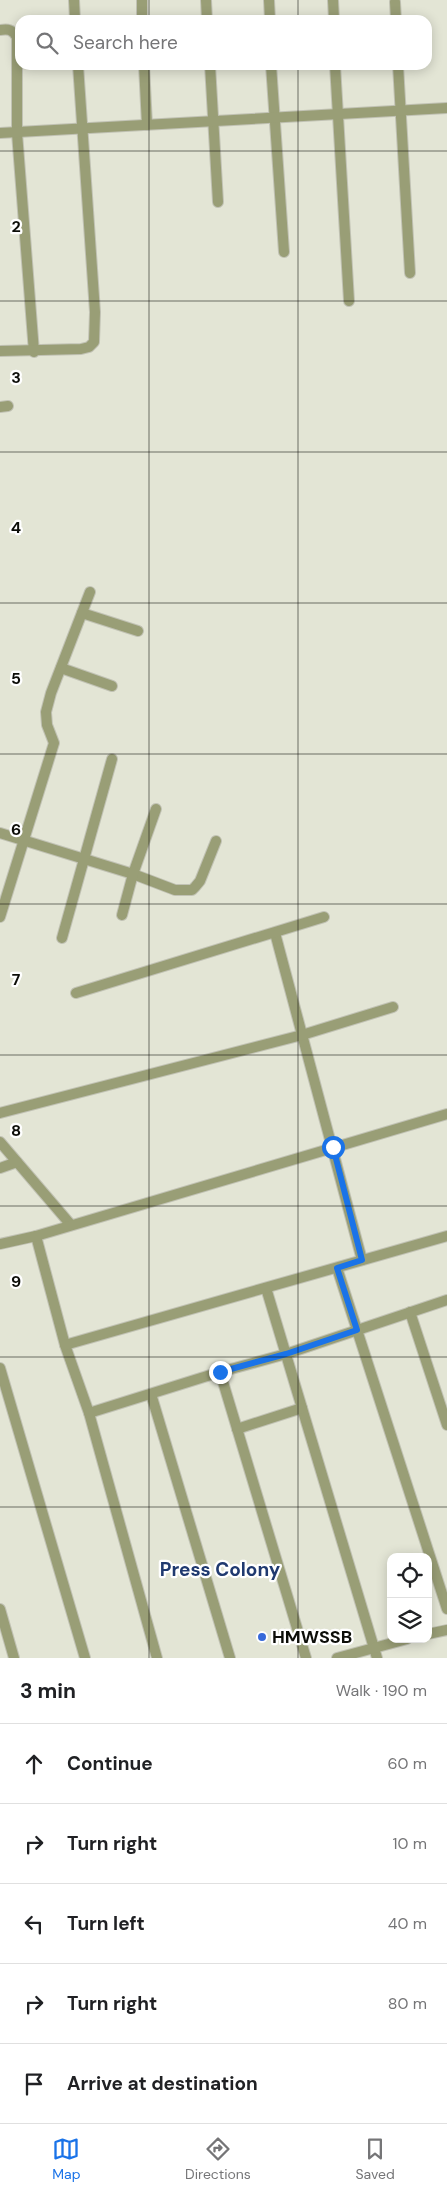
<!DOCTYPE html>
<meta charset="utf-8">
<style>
:root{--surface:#fff;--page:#f6f6f6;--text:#202124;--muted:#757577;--line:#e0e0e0;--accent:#1a73e8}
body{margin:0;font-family:"DM Sans",sans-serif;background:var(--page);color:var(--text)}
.controls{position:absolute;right:15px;bottom:15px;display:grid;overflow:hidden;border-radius:10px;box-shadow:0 2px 12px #0003}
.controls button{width:45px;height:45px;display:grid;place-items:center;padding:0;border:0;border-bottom:1px solid var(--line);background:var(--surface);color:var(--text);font:25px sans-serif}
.stop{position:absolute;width:15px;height:15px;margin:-11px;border:4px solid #1a73e8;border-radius:50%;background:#fff}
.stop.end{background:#1a73e8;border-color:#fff;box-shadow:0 1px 5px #0008}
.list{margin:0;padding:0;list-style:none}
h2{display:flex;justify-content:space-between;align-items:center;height:65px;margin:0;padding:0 20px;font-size:21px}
h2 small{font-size:16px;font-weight:400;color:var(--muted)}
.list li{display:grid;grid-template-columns:32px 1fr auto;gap:15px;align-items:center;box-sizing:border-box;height:80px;padding:0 20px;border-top:1px solid var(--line)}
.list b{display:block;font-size:19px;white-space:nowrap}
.list em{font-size:16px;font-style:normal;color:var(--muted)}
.icon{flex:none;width:28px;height:28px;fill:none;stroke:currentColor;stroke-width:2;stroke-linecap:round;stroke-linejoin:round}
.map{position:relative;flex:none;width:447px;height:1658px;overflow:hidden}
.search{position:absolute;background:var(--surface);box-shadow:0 2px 12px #0003;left:15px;right:15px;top:15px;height:55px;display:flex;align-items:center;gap:12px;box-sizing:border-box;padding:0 18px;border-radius:15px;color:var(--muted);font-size:19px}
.sheet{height:465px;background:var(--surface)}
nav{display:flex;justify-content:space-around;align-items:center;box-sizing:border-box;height:70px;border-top:1px solid var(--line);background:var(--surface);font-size:14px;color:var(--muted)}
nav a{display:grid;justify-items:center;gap:2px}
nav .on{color:var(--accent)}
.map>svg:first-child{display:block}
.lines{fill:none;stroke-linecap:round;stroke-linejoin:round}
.street-casing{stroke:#c1c2b4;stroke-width:12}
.street{stroke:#999e76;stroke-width:10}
.route{stroke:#1a73e8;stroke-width:6}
.grid{fill:none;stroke:#0c0d08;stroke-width:1;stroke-opacity:0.55}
.poi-dot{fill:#3769d9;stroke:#fff;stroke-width:2}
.labels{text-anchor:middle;stroke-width:4.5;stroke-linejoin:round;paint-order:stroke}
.poi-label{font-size:18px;font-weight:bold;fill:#0c0d08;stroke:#fff;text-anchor:start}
.neighbourhood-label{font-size:19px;font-weight:bold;fill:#1f396f;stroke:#fff}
.grid-label{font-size:16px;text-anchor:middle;font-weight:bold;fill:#0c0d08;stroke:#fff;stroke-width:4.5;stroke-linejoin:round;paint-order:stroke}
</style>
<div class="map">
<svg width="447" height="1658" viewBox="0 0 447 1658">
<rect width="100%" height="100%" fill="#e3e5d5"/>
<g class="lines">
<g class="street-casing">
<g id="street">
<polyline points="74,0 75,20"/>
<polyline points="142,0 142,20"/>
<polyline points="206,0 207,20"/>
<polyline points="269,0 270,20"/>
<polyline points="333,0 334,20"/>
<polyline points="395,2 396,20"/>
<path d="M 0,30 C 8,29 12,29 17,37 L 17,133 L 34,352"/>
<polyline points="144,65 147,125"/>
<polyline points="210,65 218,202"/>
<polyline points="271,65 284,252"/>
<polyline points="335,65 349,301"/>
<polyline points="398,65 410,273"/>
<polyline points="0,133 447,108"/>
<polyline points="0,351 81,349 89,347 94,342 95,312 78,65"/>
<polyline points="0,407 8,406"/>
<polyline points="82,613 138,631"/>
<polyline points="61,668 112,686"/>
<polyline points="0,833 133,874 175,890 192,890 195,887 200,881 216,841"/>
<polyline points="122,915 133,874 156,809"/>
<polyline points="0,917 54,743 47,725 46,712 51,693 90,592"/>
<polyline points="275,933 362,1260"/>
<polyline points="62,938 112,759"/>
<polyline points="76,993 324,917"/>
<polyline points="0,1113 302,1035 393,1007"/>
<polyline points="0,1142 71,1225"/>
<polyline points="0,1168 17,1162"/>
<polyline points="36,1236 65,1345 89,1413 157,1658"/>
<polyline points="0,1244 36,1236 447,1114"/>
<polyline points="337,1268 447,1609"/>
<polyline points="266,1288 377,1658"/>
<polyline points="410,1312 447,1425"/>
<polyline points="65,1345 447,1236"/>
<polyline points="0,1368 85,1658"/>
<polyline points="220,1372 286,1354 447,1300"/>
<polyline points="151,1394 230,1658"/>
<polyline points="89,1413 220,1372 306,1658"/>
<polyline points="237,1429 302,1408"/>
<polyline points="0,1609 14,1658"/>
<polyline points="428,1634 447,1630"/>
<polyline points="337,1658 407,1639"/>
</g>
</g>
<use href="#street" class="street"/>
</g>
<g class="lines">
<polyline class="route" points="220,1372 286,1354 357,1330 337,1268 362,1260 333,1147"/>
</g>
<path class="grid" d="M 149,0 L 149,20M 298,0 L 298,20M 149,65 L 149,1658M 298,65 L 298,1658M 0,151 L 447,151M 0,301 L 447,301M 0,452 L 447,452M 0,603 L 447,603M 0,754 L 447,754M 0,904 L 447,904M 0,1055 L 447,1055M 0,1206 L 447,1206M 0,1357 L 447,1357M 0,1507 L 447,1507"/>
<circle class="poi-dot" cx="262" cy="1637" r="5"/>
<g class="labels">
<g class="poi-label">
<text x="272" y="1643">HMWSSB</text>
</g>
<g class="neighbourhood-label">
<text x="220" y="1576">Press Colony</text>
</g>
</g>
<g class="grid-label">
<text x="16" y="232">2</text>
<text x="16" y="383">3</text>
<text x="16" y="533">4</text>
<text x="16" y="684">5</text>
<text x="16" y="835">6</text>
<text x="16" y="985">7</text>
<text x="16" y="1136">8</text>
<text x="16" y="1287">9</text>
</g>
</svg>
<div class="controls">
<button><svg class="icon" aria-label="locate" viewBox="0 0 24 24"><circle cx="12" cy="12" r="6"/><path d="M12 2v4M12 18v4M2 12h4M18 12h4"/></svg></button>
<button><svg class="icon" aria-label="layers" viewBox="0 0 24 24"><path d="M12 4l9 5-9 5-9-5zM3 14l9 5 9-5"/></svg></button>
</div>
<div class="stop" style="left:333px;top:1147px"></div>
<div class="stop end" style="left:220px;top:1372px"></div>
<div class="search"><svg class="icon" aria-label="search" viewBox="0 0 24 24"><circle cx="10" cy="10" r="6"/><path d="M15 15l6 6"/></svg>Search here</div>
</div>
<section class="sheet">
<h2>3 min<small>Walk · 190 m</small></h2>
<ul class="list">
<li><svg class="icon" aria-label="ahead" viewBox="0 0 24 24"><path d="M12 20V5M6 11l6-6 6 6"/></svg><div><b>Continue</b></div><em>60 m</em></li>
<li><svg class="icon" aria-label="right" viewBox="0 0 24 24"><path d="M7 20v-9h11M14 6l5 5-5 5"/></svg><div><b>Turn right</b></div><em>10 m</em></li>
<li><svg class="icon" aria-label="left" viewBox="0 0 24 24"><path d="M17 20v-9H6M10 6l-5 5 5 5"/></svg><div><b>Turn left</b></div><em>40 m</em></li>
<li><svg class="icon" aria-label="right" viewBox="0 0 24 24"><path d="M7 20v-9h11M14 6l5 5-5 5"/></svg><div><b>Turn right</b></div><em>80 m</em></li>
<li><svg class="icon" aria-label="arrive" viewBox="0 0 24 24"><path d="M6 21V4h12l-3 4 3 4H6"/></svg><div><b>Arrive at destination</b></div></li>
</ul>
</section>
<nav>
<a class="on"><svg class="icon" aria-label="map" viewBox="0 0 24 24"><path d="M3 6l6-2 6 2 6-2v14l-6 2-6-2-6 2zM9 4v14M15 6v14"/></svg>Map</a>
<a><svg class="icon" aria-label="directions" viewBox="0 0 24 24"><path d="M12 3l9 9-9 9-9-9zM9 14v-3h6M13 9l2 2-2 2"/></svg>Directions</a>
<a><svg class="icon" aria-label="saved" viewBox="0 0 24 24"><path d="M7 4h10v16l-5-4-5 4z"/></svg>Saved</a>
</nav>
